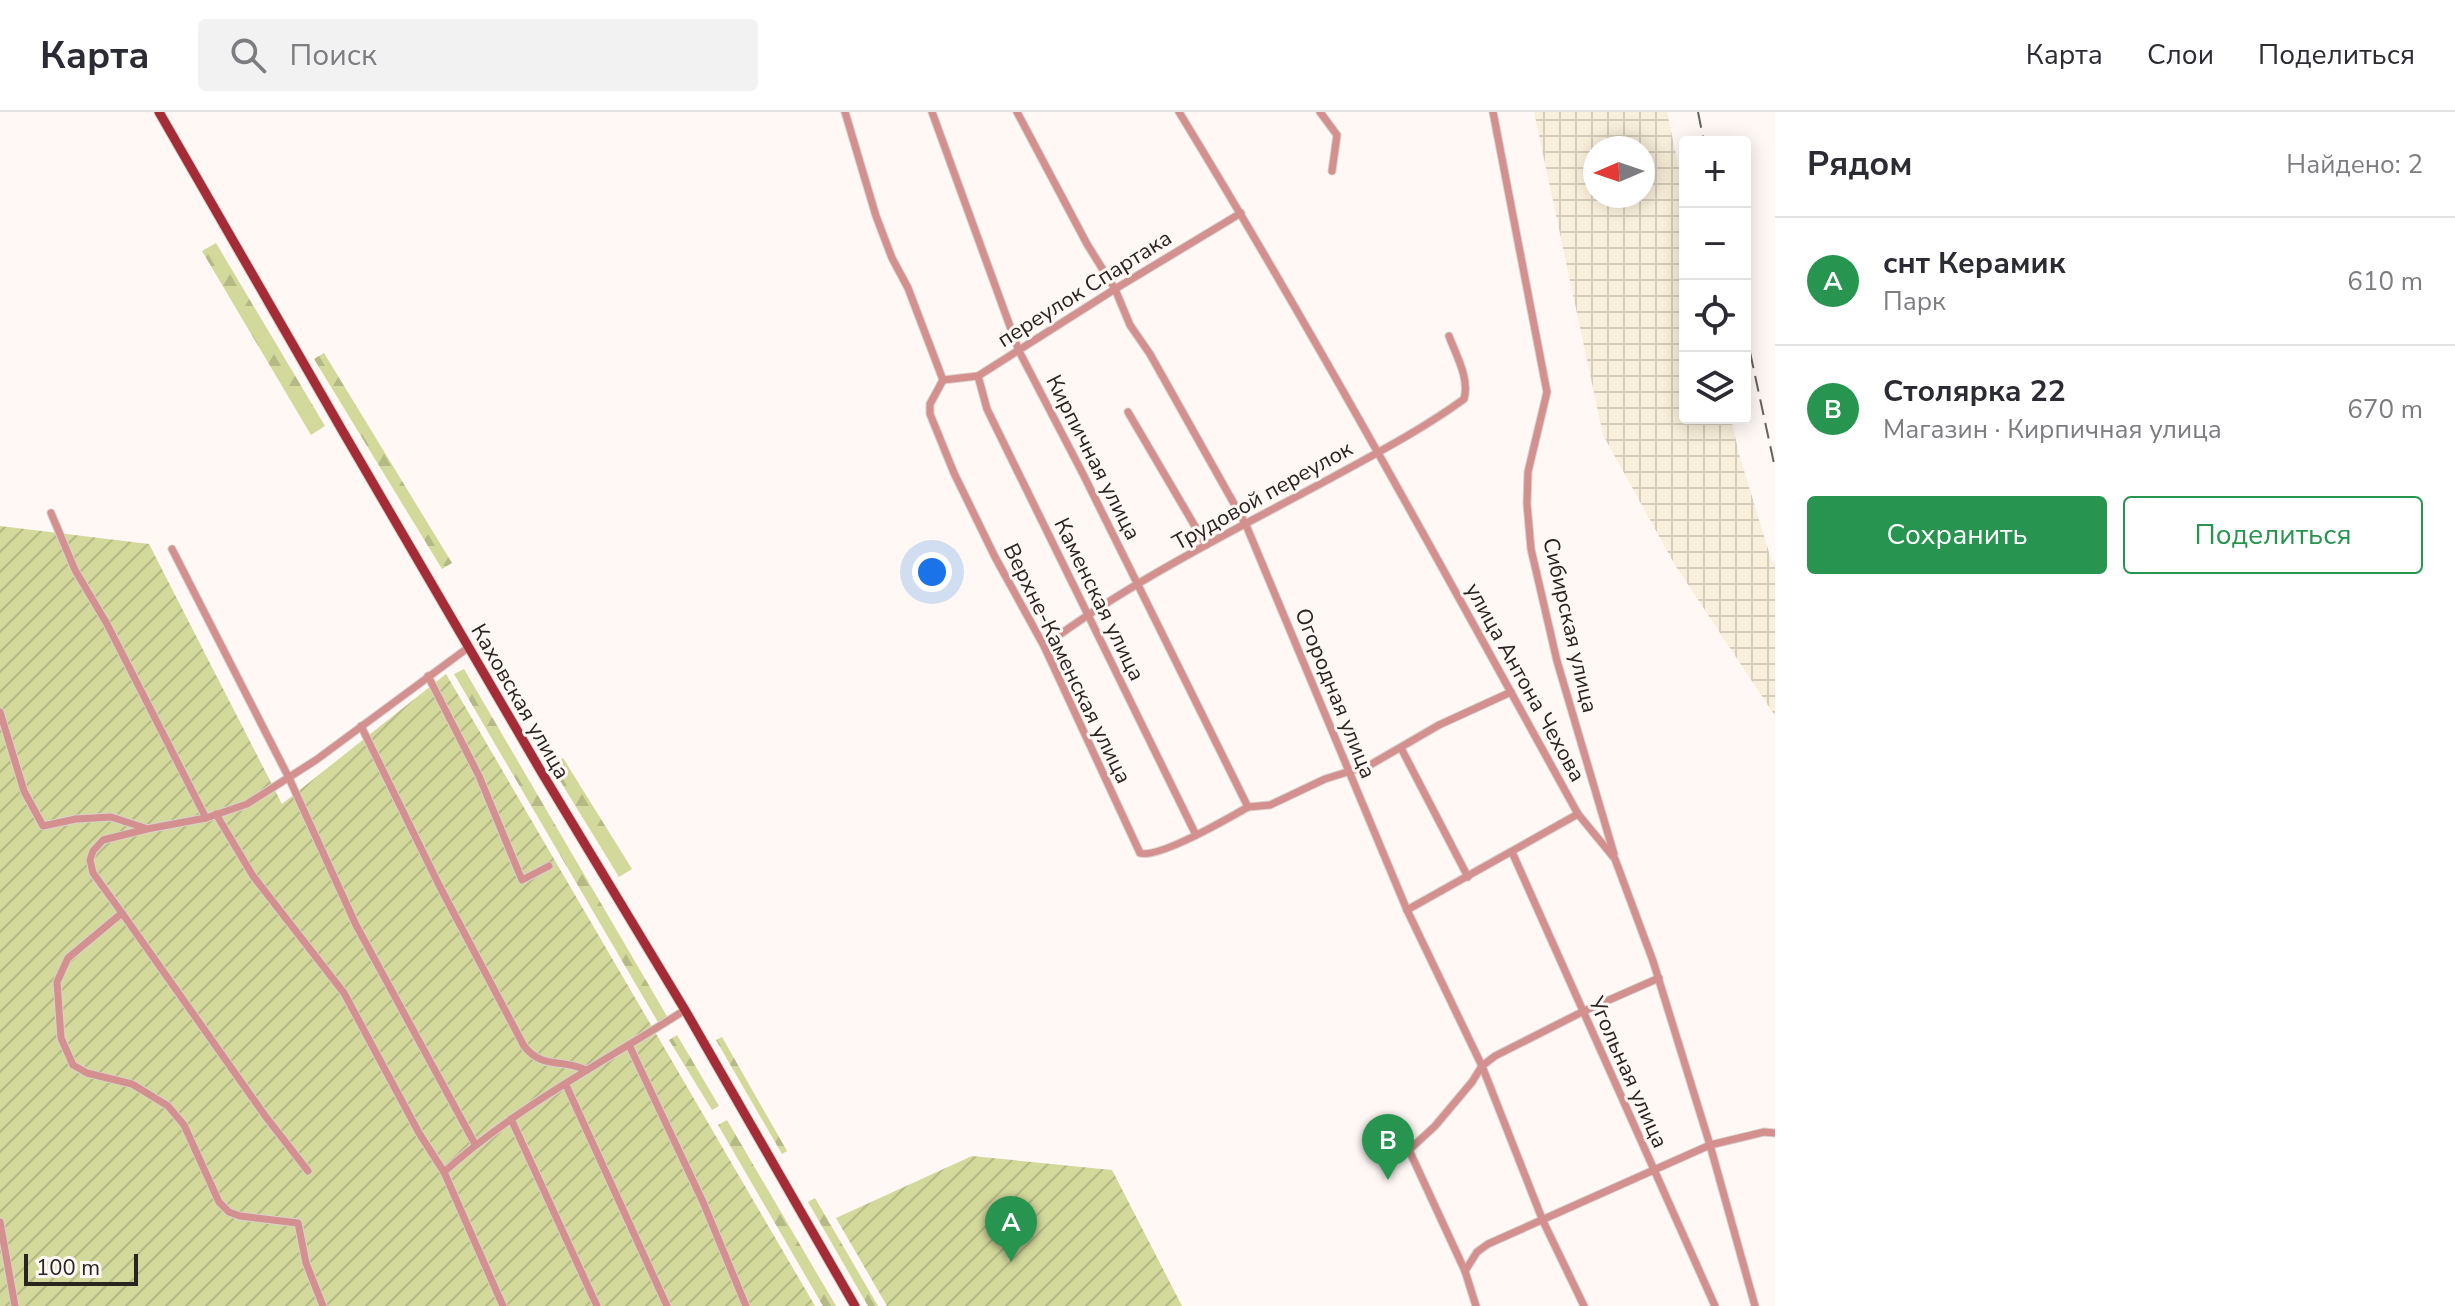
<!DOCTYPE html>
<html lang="ru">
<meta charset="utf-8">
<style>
:root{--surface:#fff;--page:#f2f2f3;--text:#2b2b33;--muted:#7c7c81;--line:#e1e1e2;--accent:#27954f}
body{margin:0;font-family:"Nunito Sans",sans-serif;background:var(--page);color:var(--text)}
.controls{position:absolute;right:24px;top:24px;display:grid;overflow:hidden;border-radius:8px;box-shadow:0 4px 20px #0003}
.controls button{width:72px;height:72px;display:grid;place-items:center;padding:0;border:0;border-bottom:2px solid var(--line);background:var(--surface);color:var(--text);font:40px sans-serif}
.compass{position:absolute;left:1583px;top:24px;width:72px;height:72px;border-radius:50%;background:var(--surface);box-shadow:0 4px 20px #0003;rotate:268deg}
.scale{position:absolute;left:24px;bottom:20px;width:114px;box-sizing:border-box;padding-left:8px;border:4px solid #282422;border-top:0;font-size:22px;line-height:28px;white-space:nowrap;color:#282422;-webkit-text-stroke:6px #fff8f4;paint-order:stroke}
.you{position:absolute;left:932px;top:460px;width:28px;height:28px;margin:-20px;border:6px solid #fff;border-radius:50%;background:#1a73e8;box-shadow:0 0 0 12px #1a73e833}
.badge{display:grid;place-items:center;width:52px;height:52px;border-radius:50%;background:var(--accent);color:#fff;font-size:26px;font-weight:700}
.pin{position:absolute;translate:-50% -66px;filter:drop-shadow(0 2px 4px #0008)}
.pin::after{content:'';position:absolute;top:42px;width:28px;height:24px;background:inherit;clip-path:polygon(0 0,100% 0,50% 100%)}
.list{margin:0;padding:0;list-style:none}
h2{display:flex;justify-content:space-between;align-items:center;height:104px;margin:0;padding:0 32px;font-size:34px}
h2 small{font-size:26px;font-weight:400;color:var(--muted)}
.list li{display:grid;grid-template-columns:52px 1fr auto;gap:24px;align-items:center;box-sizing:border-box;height:128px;padding:0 32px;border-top:2px solid var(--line)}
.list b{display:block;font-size:30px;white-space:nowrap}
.list p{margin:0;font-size:26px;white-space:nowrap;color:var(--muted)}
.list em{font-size:26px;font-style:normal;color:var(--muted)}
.actions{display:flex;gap:16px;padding:24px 32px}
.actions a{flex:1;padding:18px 0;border:2px solid var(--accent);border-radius:8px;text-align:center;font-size:28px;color:var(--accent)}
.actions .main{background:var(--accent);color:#fff}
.icon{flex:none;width:44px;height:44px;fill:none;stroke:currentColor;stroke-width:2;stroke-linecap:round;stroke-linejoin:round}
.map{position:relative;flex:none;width:1775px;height:1194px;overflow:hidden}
header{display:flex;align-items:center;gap:48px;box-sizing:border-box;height:112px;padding:0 40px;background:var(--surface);border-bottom:2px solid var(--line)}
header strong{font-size:38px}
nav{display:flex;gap:44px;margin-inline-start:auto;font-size:28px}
.search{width:560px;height:72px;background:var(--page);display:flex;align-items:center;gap:20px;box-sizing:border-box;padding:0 28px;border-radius:8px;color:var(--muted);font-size:30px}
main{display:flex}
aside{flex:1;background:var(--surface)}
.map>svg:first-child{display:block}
.industrial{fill:url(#industrial-grid);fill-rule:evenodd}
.forest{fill:url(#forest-firs)}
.garden{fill:url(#garden-furrows)}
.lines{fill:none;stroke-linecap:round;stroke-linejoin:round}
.minor-casing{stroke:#d8d2ce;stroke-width:9}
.major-casing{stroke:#d8d2ce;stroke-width:11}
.minor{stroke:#d3908e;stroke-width:7}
.major{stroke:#a42c36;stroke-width:9}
.rail{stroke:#67625f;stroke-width:2;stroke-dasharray:16 8;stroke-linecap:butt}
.labels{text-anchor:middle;stroke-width:6;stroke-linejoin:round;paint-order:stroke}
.street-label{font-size:22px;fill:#282422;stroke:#fff8f4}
</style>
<header>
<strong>Карта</strong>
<div class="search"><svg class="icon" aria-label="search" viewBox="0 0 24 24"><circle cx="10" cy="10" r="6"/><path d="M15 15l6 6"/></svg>Поиск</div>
<nav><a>Карта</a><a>Слои</a><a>Поделиться</a></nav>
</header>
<main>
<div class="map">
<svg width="1775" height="1194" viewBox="0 0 1775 1194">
<defs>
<pattern id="industrial-grid" width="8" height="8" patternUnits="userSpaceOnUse" patternTransform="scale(2)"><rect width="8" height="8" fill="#f9efda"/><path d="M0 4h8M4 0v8" fill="none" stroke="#d5cdbb"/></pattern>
<pattern id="forest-firs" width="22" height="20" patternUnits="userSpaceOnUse" patternTransform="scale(2)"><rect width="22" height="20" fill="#d3d89b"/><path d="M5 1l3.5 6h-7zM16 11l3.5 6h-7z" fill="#b5b985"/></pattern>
<pattern id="garden-furrows" width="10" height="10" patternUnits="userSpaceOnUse" patternTransform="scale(2)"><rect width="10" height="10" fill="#d3d89b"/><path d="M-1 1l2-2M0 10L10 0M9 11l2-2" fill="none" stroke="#b5b985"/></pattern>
</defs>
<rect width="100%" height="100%" fill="#fff8f4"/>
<path class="industrial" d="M 1534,0 L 1667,0 L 1685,85 L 1685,306 L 1731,306 L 1739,342 L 1772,450 L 1775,450 L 1775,604 L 1675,453 L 1603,323 ZM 1595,36 L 1643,36 L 1643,84 L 1595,84 Z"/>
<g class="forest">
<polygon points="216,131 325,314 311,323 202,139"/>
<polygon points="324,241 452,451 442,457 314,247"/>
<polygon points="464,557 668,906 659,912 454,562"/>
<polygon points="563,646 632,757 619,765 551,654"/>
<polygon points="677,923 719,994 712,998 669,928"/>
<polygon points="722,925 787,1039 782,1042 716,928"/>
<polygon points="727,1008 836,1194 823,1194 718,1013"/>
<polygon points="815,1086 878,1194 868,1194 808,1090"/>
</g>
<g class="garden">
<polygon points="0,414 149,432 282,692 446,562 815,1194 0,1194"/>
<polygon points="972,1044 1112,1058 1182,1194 887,1194 836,1106"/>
</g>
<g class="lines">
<g class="minor-casing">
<g id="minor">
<polyline points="845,0 876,104 892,146 908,176 943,268"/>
<polyline points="932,0 1019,239 1083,362 1248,695"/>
<polyline points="1017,0 1087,132 1115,177 1130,213 1150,242 1246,413 1407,798 1482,954 1543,1109 1584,1194"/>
<path d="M 1179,0 C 1319,229 1448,466 1578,702 L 1615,747 L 1653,849 L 1710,1033 L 1755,1194"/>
<polyline points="1320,0 1337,23 1332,59"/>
<polyline points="1493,0 1547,280 1528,360 1527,392 1531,437 1557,549 1614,742"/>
<polyline points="978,264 987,297 1196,723"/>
<path d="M 943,268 L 930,292 L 930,302 L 954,361 L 995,445 L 1044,534 L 1140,741 C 1158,747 1229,706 1248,695"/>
<polyline points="943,268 978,264 1115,177 1241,101"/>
<polyline points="1128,300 1206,433"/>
<polyline points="51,401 75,458 107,512 206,706"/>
<polyline points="172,437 289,666 356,813 475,1032"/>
<path d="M 1044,534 C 1134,467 1235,418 1333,365 C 1377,341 1423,317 1464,287 C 1470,267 1456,243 1449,224"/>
<polyline points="428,564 479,664 522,768 549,754"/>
<polyline points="0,600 24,679 43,714 76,707 111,705 145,716"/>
<path d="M 361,614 L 440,775 L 524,934 C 543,958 560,946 586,958"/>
<polyline points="1401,636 1468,765"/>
<polyline points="1248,695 1270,693 1325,667 1370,653 1439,613 1511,580"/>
<polyline points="216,702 253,764 344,881 419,1021 444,1060 503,1194"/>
<polyline points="1512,740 1715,1194"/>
<polyline points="1407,798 1578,702"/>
<polyline points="122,801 266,1005 308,1059"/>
<polyline points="629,933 703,1090 746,1194"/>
<polyline points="566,973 667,1194"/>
<polyline points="511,1007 597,1194"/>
<path d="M 444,1060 C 516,995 604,950 685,898"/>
<polyline points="0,1110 15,1194"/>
<polyline points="1465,1159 1477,1140 1488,1132 1710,1033 1764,1020 1775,1021"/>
<polyline points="323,1194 306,1151 298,1111 240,1104 229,1100 219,1090 184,1013 168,994 132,972 87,961 73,953 61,926 57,870 68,846 122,801 93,761 90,748 93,739 103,728 147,717 206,706 247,692 316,648 469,535"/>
<polyline points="1476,1194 1465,1159 1409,1038 1435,1014 1472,970 1482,954 1495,944 1584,899 1659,866"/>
</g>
</g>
<g class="major-casing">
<polyline id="major" points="159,0 342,318 542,661 685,898 855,1194"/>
</g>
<use href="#minor" class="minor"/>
<use href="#major" class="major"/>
<g class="rail">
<polyline points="1698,0 1704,30"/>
<polyline points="1745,217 1775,356"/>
</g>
</g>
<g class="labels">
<g class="street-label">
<text transform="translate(1084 176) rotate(-32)" y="8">переулок Спартака</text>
<text transform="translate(1094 345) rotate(63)" y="8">Кирпичная улица</text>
<text transform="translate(1262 383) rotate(-29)" y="8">Трудовой переулок</text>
<text transform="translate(1100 487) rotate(64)" y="8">Каменская улица</text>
<text transform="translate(1571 513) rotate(77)" y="8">Сибирская улица</text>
<text transform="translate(1068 551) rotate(64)" y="8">Верхне-Каменская улица</text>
<text transform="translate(1526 570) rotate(61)" y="8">улица Антона Чехова</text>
<text transform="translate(1336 581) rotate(68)" y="8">Огородная улица</text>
<text transform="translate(521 589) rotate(60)" y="8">Каховская улица</text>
<text transform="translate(1629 960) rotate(66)" y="8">Угольная улица</text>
</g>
</g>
</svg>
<div class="controls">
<button>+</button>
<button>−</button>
<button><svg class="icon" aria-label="locate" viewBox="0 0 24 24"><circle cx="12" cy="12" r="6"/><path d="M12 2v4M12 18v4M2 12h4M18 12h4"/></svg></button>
<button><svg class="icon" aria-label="layers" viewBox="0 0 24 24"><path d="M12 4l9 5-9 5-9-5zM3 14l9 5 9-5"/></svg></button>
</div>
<svg class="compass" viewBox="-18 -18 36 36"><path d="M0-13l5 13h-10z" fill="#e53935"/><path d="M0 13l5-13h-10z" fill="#7c7c81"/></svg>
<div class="scale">100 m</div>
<div class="you"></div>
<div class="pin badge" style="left:1011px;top:1150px">A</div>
<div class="pin badge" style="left:1388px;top:1068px">B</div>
</div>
<aside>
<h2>Рядом<small>Найдено: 2</small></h2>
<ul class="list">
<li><span class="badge">A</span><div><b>снт Керамик</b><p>Парк</p></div><em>610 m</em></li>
<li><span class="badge">B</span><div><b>Столярка 22</b><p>Магазин · Кирпичная улица</p></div><em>670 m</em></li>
</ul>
<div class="actions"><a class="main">Сохранить</a><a>Поделиться</a></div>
</aside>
</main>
